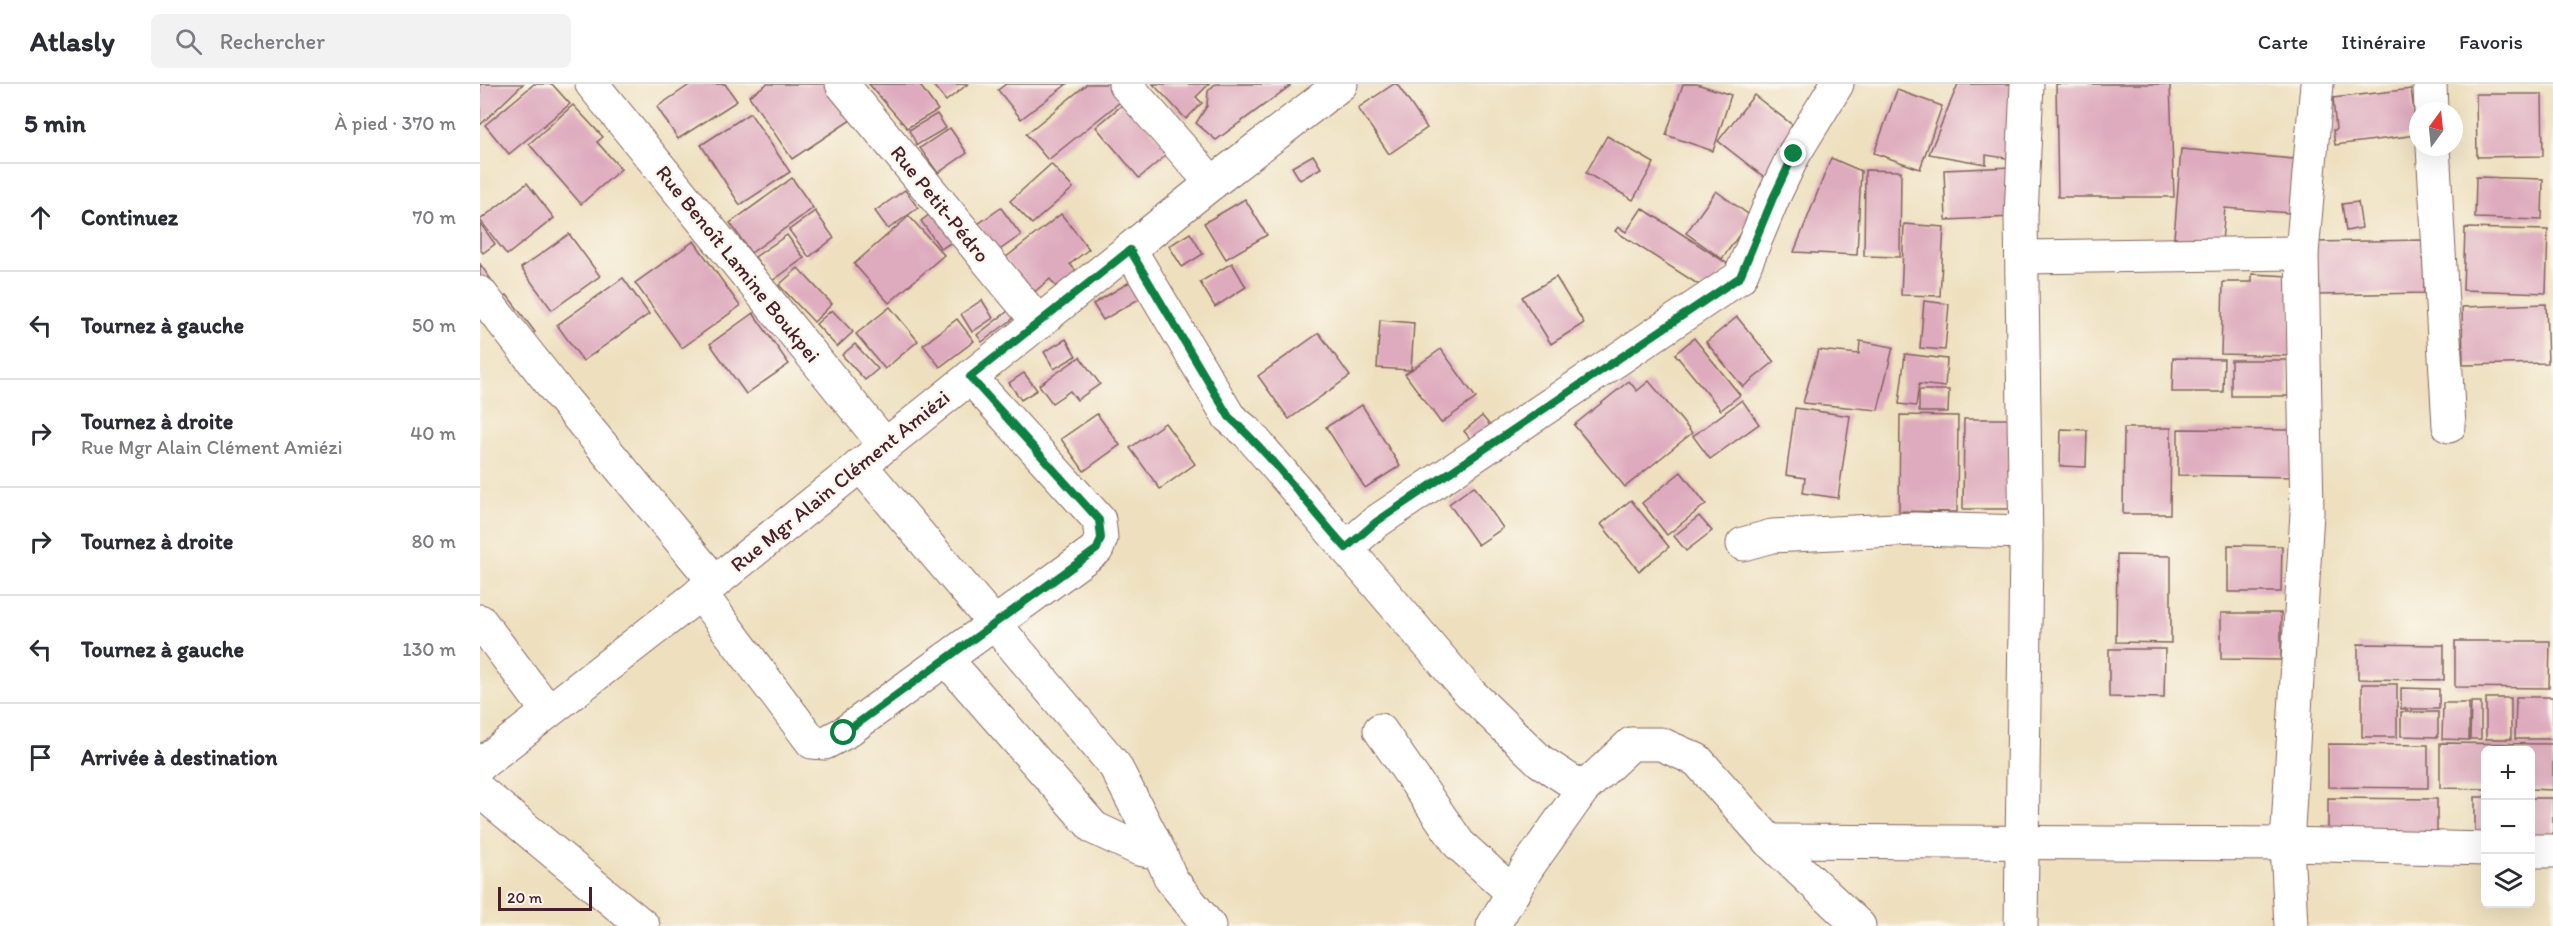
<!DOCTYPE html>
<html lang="fr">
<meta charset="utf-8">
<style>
:root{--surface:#fff;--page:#f2f2f3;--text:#2b2b33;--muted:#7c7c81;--line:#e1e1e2}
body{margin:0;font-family:Itim,sans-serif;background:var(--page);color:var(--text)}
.controls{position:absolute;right:18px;bottom:18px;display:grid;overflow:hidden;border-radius:9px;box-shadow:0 6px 24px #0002}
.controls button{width:54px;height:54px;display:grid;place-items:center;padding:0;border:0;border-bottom:2px solid var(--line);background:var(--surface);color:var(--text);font:30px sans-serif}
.compass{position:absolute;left:1929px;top:18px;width:54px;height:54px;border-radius:50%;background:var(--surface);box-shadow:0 6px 24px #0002;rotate:15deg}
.scale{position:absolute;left:18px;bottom:15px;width:94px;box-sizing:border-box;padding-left:6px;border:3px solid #4a1f2b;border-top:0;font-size:16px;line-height:21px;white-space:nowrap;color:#4a1f2b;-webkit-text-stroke:4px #fbf7ec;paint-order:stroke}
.stop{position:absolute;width:18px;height:18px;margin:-14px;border:4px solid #0b8043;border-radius:50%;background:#fff}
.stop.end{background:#0b8043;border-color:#fff;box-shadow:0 2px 6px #0008}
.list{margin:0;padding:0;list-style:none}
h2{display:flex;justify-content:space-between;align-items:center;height:78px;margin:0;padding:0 24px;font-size:26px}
h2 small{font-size:20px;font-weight:400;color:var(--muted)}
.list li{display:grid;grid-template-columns:39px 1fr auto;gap:18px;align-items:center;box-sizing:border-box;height:108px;padding:0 24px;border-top:2px solid var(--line)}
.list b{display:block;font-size:22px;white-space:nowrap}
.list p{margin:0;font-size:20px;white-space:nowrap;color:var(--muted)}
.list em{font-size:20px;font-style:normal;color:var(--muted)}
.icon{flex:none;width:33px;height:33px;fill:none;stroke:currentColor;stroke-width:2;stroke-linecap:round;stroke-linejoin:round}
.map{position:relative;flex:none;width:2073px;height:842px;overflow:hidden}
header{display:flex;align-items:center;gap:36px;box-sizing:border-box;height:84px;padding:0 30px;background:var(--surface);border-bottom:2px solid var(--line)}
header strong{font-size:28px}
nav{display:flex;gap:33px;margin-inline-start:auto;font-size:21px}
.search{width:420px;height:54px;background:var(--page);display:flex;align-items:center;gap:15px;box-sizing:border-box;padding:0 21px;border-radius:9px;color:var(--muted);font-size:22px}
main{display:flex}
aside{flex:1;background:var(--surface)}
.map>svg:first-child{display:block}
.building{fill:#deabbe}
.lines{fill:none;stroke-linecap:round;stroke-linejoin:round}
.street-casing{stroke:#83635f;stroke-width:35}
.street{stroke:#fff;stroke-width:33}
.route{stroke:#0b8043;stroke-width:8}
.labels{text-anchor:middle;stroke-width:5;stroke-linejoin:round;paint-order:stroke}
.street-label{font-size:21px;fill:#4a1f2b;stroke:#fbf7ec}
</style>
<header>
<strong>Atlasly</strong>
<div class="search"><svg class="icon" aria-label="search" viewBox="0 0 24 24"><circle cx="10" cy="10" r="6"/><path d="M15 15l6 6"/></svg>Rechercher</div>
<nav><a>Carte</a><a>Itinéraire</a><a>Favoris</a></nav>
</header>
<main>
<aside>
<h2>5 min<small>À pied · 370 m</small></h2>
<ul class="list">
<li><svg class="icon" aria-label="ahead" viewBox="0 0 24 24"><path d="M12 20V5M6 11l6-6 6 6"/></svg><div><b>Continuez</b></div><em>70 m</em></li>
<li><svg class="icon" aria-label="left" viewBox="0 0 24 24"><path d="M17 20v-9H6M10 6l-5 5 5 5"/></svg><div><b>Tournez à gauche</b></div><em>50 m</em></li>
<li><svg class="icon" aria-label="right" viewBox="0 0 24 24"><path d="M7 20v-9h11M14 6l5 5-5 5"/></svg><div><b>Tournez à droite</b><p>Rue Mgr Alain Clément Amiézi</p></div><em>40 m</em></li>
<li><svg class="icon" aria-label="right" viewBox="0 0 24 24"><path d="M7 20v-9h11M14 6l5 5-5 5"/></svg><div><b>Tournez à droite</b></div><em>80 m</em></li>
<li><svg class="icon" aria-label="left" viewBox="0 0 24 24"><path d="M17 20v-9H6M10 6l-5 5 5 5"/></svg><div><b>Tournez à gauche</b></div><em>130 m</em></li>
<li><svg class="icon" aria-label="arrive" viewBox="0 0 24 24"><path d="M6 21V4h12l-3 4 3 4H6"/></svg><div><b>Arrivée à destination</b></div></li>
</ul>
</aside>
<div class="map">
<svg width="2073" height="842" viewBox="0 0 2073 842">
<rect width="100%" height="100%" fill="#fbf7ec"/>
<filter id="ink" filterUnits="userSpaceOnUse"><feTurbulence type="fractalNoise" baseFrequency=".0167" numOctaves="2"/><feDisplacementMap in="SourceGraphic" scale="12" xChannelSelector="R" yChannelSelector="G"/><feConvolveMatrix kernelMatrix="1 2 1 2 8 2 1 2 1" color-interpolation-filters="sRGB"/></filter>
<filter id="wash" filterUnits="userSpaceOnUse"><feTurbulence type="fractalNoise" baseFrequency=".008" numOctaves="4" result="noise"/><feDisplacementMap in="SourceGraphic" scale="24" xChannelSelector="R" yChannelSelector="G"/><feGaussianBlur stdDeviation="1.35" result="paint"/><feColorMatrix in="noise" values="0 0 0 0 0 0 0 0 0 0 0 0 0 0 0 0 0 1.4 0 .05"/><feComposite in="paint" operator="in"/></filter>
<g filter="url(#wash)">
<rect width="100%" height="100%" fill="#eee0bf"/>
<g id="blocks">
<g class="building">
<polygon points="0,0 43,0 0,41"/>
<polygon points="54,0 72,0 90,20 29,70 5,41"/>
<polygon points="211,0 245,0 257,17 198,55 177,23"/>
<polygon points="287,0 352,0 374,34 312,75 269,12"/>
<polygon points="389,0 439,0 458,26 427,44"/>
<polygon points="452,0 488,0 466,17"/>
<polygon points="526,0 587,0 541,35 518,6"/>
<polygon points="607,0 642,0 650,10 568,76 546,50"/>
<polygon points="673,0 729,0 716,13 722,19 706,35"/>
<polygon points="735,0 808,0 810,2 736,56 716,39 727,22 728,7"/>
<polygon points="914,0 917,0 947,44 909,70 878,24"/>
<polygon points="1203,0 1217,0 1251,11 1233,67 1186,51"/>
<polygon points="1478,0 1535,0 1532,75 1506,71 1506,80 1449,70"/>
<polygon points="1576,0 1690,0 1694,113 1578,113"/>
<polygon points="1931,5 1937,51 1855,61 1853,46 1856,46 1853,14"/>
<polygon points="1417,6 1462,22 1440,85 1394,69"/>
<polygon points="1996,10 2062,10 2063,72 1997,73"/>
<polygon points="1274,11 1324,50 1288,96 1238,57"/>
<polygon points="647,17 690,68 659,94 616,43"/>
<polygon points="93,21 123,53 117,58 141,85 101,120 49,60"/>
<polygon points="270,29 310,88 260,121 221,61"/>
<polygon points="457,30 466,44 437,61 429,46"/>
<polygon points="470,44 487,69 458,89 440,64"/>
<polygon points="1127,52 1174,79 1153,116 1106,89"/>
<polygon points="1701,65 1814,75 1810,129 1745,124 1742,158 1694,154"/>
<polygon points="833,71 841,84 820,96 812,83"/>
<polygon points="1351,74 1381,87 1377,171 1314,168"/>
<polygon points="571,80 593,104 552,140 530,117"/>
<polygon points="1531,83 1533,133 1466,136 1464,86"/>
<polygon points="1385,86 1421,87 1420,173 1384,172"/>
<polygon points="1996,93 2063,95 2062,136 1995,134"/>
<polygon points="312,94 333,124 271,169 250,139"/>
<polygon points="47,99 74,134 27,171 0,136"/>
<polygon points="425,106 438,124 408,145 395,127"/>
<polygon points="1236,107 1272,133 1242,175 1206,149"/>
<polygon points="765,115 787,151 746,175 724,139"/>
<polygon points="1878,118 1882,144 1866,147 1862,120"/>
<polygon points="521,124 541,151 518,167 498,140"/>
<polygon points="1162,124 1248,180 1230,208 1135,147 1138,143 1146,148"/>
<polygon points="335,127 354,154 329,173 309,146"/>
<polygon points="454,127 475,156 461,165 441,137"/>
<polygon points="581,130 609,165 590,180 597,188 577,204 570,195 553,209 525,174"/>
<polygon points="429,132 464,171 409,219 374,180"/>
<polygon points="0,139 15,160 3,169 0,165"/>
<polygon points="1424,140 1464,143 1460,212 1421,211"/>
<polygon points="1985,144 2068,146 2066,209 1983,206"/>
<polygon points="710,149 723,170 702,183 689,162"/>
<polygon points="89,150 120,192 72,226 41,184"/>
<polygon points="307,151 324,174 292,197 275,173"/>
<polygon points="1943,156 1944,209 1837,211 1835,158"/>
<polygon points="214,157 260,222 202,264 155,199"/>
<polygon points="752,179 766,203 735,223 720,198"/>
<polygon points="0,180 17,204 5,212 0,205"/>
<polygon points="318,184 352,220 334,238 299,201"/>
<polygon points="1772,190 1809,192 1812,272 1741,270 1743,198 1772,198"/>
<polygon points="1076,193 1104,239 1071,260 1042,213"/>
<polygon points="143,194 169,230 103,277 77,241"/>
<polygon points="653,196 664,212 623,236 613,220"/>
<polygon points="27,211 55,248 40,259 12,222"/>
<polygon points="502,216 513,234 492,248 481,230"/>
<polygon points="1444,217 1469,220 1465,266 1440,264"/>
<polygon points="2066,220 2068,279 1983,281 1982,223"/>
<polygon points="410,223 438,257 405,285 376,250"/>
<polygon points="532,224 538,231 502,258 497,251"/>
<polygon points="352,226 373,248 357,263 336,240"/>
<polygon points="273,229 309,280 266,310 230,260"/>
<polygon points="1257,233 1294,278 1263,303 1226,258"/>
<polygon points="477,235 494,257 460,283 443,261"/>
<polygon points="900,236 934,239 931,286 961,265 996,314 961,339 925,290 931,286 897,284"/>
<polygon points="839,249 870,292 809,335 778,292"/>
<polygon points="1214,254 1260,311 1241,326 1195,270"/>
<polygon points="586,255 596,272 574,285 564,268"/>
<polygon points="1380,257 1413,263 1398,326 1323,319 1338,266 1379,270"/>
<polygon points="375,260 398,285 385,296 362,271"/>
<polygon points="1425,270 1467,275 1465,303 1439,300 1436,322 1419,320"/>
<polygon points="600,273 620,300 597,316 590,307 572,319 559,301"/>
<polygon points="1693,274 1744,275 1743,308 1692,308"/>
<rect x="1751" y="276" width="57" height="36"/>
<polygon points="544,289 557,306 541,316 529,299"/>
<polygon points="1149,297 1157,307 1169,297 1212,349 1145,403 1094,341"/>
<polygon points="1439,306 1469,306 1468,328 1439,328"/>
<polygon points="1262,316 1279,340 1230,375 1213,352"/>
<polygon points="882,321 920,382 885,404 846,343"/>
<polygon points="1315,324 1370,332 1358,414 1323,409 1325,394 1306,391"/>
<polygon points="617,330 640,361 604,387 581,355"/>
<polygon points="1420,331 1478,332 1477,428 1419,427"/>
<polygon points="1002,332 1018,351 999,366 984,347"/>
<polygon points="1484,335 1537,335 1536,425 1483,425"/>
<polygon points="685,339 715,380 680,405 650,364"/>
<polygon points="1644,344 1691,344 1690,430 1643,430"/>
<polygon points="1581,345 1607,346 1606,383 1580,382"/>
<polygon points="1698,345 1818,346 1817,393 1698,391"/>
<polygon points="1201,388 1226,420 1187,451 1162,419"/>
<polygon points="994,402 1023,444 998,461 969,420"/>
<polygon points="1151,416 1189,463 1159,487 1121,440"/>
<polygon points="1219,432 1232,447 1206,467 1194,452"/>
<polygon points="1748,461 1802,462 1801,508 1748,508"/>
<polygon points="1637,471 1691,472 1691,559 1636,558"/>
<polygon points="1741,529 1801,529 1801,576 1741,575"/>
<polygon points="1975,557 2070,557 2069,604 1975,603"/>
<polygon points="1878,560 1964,561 1964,596 1878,595"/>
<polygon points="1629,565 1685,565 1684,614 1629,613"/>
<rect x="1882" y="600" width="35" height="53"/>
<polygon points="1921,604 1959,605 1959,625 1921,625"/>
<polygon points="2036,613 2073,613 2073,655 2035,655"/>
<rect x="2006" y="614" width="25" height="41"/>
<polygon points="1991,618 2001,618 2001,655 1990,655"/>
<polygon points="1963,619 1989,619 1989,656 1962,655"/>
<polygon points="1921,628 1958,628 1958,653 1921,652"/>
<polygon points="1960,659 2073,660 2073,706 2050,705 2050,666 2006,666 2006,705 1960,704"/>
<polygon points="1848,660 1948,661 1948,704 1848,703"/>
<rect x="1995" y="713" width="11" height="40"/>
<polygon points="1848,714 1957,715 1957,756 1848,755"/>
<polygon points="2050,714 2073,714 2073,754 2050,753"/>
</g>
</g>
</g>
<g filter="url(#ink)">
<use href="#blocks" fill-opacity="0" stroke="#83635f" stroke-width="1.5"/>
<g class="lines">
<g class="street-casing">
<g id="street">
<polyline points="112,0 405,361"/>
<polyline points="362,0 559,239"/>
<polyline points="645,0 732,99"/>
<polyline points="1950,0 1951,27"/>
<polyline points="1953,63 1969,342"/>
<polyline points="650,166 749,333 768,349 866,464"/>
<polyline points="1542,173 1822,169"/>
<polyline points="0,209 80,311 235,498"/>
<polyline points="380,381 635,682 680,769 691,795 729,842"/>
<polyline points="1263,460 1292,452 1435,445 1546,448"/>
<polyline points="220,509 332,658 345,659 364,649 617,465 621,454 619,436 490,293"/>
<polyline points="0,537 67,626"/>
<polyline points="466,575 614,744 659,765 680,769"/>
<polyline points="900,646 979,760 1033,809"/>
<polyline points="0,681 235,498 732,99 861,0"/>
<polyline points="1103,705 1060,677 990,609 866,464 896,438 1260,193 1293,114 1314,70 1357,0"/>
<polyline points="0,707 163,842"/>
<polyline points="1289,757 1807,760 2006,765"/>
<polyline points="2050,767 2073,767"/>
<polyline points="1013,842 1047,784 1103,705 1151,660 1181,660 1217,676 1289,757 1379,842"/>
<polyline points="1541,842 1546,463 1541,133 1547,0"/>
<polyline points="1811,842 1807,760 1827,429 1822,169 1837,0"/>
</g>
</g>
<use href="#street" class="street"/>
</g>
</g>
<g class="lines" filter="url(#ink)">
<path class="route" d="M 364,649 L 617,465 L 621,454 L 619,436 L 490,293 L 650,166 L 749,333 C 791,370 828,422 866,464 L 896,438 L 1260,193 L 1293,114 L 1314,70"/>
</g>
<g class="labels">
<g class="street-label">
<text transform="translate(460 120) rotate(51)" y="7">Rue Petit-Pédro</text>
<text transform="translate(258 180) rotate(51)" y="7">Rue Benoît Lamine Boukpei</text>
<text transform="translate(360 397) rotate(-39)" y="7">Rue Mgr Alain Clément Amiézi</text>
</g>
</g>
</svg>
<div class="controls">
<button>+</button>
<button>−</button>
<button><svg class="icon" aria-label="layers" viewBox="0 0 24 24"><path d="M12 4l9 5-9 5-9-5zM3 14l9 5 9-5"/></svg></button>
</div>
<svg class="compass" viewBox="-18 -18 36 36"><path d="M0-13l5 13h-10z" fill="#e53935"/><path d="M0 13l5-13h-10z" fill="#7c7c81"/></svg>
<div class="scale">20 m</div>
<div class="stop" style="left:364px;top:649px"></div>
<div class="stop end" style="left:1314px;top:70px"></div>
</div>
</main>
